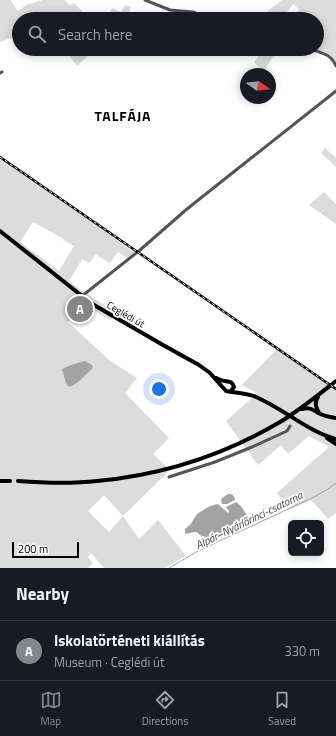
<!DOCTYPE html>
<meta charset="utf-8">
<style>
:root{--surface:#171b24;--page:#20242c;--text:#f1f3f6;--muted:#9ea1a6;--line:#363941;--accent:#858687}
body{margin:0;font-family:"Titillium Web",sans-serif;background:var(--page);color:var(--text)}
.controls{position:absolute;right:12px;bottom:12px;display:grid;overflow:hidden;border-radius:6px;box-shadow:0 2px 10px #0003}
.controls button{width:36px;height:36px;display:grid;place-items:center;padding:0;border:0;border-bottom:1px solid var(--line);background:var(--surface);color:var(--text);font:20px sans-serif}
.compass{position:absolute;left:240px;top:68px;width:36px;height:36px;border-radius:50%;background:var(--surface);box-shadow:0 2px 10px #0003;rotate:104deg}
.scale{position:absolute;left:12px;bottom:10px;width:67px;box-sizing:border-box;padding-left:4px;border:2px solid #000;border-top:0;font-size:11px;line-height:14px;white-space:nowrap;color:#000;-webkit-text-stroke:3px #fff;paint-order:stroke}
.you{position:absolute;left:159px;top:389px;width:14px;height:14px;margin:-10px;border:3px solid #fff;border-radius:50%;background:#1a73e8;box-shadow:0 0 0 6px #1a73e833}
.badge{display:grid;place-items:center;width:26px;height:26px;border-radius:50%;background:var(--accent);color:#fff;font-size:13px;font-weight:700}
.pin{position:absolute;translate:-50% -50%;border:2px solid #fff;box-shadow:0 1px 4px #0006}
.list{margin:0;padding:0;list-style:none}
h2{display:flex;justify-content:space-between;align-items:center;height:52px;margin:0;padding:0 16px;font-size:17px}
h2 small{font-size:13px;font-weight:400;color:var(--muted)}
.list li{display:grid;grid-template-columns:26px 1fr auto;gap:12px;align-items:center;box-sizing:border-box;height:60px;padding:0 16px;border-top:1px solid var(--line)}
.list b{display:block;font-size:15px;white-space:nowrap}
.list p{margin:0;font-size:13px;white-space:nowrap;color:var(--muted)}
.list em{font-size:13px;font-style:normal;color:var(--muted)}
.icon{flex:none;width:22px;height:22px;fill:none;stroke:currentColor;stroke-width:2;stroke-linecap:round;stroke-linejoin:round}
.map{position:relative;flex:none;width:336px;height:568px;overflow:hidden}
.search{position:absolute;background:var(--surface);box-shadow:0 2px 10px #0003;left:12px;right:12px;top:12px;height:44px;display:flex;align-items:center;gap:10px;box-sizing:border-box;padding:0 14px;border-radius:22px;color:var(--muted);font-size:15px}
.sheet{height:112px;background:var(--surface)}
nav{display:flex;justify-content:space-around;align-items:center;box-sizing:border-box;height:56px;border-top:1px solid var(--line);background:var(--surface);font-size:11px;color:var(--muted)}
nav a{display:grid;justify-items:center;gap:2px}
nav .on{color:var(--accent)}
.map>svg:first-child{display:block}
.green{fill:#dcdcdc;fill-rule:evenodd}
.water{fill:#a3a3a3}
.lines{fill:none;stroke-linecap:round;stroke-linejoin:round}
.stream{stroke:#a3a3a3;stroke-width:1}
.major-tunnel{stroke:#d9d9d9;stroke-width:4;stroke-dasharray:4 2;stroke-linecap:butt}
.minor{stroke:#555;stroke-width:3}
.major{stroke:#000;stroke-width:4}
.rail-casing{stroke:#000;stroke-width:2.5}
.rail{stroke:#fff;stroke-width:1;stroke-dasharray:3;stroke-linecap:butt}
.labels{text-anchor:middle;stroke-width:3.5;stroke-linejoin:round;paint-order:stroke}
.street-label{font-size:10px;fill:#000;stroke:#fff}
.water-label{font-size:11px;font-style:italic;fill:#444;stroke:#fff}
.district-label{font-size:14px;font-weight:bold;letter-spacing:1px;fill:#000;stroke:#fff}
</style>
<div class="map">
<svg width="336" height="568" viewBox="0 0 336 568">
<rect width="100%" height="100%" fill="#fff"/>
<g class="green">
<polygon points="0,0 11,0 11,1 18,11 26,5 43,0 64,0 70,5 74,3 87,16 94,12 102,19 19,19 19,35 0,42"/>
<polygon points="282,0 336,0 336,66 328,56 304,49 317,49 317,19 291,19 299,10 294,4 280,19 274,13 265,19 261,16"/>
<polygon points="125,5 131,7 129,13 132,16 130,19 107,19 112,8 121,12"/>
<polygon points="64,49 96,49 77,66"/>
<polygon points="265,49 277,49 264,72 254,62"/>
<polygon points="325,148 336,158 336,167 321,153"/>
<path d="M 0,158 L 114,237 L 134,253 L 127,258 L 118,252 L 110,263 L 95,254 L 90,263 L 82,259 L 69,281 L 82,291 L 117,313 L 110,320 L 98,313 L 78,298 L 71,308 L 75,312 L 68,322 L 109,360 L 137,378 L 125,393 L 169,438 L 153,454 L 170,470 L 123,516 L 139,539 L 158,520 L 186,556 L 164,568 L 104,568 L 91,553 L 88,557 L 93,563 L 88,568 L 0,568 ZM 33,222 L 64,239 L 63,240 L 74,246 L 59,271 L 20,242 ZM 104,495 L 123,516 L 109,532 L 88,511 Z"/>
<polygon points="324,192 336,204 336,224 309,205"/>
<polygon points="277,349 336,387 336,513 328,519 311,500 291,509 286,505 277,493 329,447 309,436 288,454 281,445 258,465 226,421 257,393 242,385"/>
</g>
<g class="water">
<path d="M 85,361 L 92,365 L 93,368 C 85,374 78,385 69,387 L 66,383 L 62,369 L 71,365 Z"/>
<polygon points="228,494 230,494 233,495 235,499 235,500 227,504 222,504 221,500 221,499"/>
<path d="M 236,502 L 240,505 L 249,518 L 246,523 L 213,538 L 203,538 C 196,531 197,531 187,534 L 185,533 L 185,529 L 191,524 L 193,520 L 197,514 L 208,507 L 217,504 L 219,505 L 228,513 L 229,511 L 226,507 Z"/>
</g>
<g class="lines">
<polyline class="stream" points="169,568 198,551 314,497 328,489 336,483"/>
<polyline class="major-tunnel" points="10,481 18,481"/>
<g class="minor">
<polyline points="145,0 170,10 193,12 211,19"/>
<path d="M 310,49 C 322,53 331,54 336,66"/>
<polyline points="0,73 2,72"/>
<polyline points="82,296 140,250 187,209 231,174 336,91"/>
<polyline points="169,477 215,462 252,447 287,431 290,426"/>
</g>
<g class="major">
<path d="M 0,231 L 77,292 L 94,305 L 163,345 L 199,365 L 210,373 L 226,391 C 236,393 247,393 256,397 C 284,409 307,431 336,439"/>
<path d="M 216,378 C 219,379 221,381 225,381 C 230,382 232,381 234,387 L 231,391"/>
<path d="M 318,397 C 314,403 316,407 319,413"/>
<path d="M 302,409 C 311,406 315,412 323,415 C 327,417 332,417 336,418"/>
<polyline points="327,438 336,444"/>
<polyline points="0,481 10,481"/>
<path d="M 18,481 C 44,483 70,484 97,481 C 161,475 224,455 280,422 C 300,410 318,395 336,381"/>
</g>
<g class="rail-casing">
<polyline id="rail" points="0,157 336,389"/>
</g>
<use href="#rail" class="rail"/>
</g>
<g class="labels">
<g class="street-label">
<text transform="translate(126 314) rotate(30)" y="4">Ceglédi út</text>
</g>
<g class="water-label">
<text transform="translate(249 520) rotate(-26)" y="4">Alpár–Nyárlőrinci-csatorna</text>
</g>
<g class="district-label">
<text x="123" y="121">TALFÁJA</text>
</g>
</g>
</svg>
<div class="controls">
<button><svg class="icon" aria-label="locate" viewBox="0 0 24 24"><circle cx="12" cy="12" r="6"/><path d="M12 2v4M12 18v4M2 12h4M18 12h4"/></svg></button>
</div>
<svg class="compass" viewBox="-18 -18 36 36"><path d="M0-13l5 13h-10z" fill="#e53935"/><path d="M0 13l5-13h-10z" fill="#9ea1a6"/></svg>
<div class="scale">200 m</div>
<div class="you"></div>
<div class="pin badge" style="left:80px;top:309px">A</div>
<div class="search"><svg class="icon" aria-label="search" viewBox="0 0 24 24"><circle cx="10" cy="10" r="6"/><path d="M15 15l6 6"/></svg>Search here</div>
</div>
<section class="sheet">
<h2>Nearby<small></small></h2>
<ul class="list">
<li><span class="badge">A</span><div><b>Iskolatörténeti kiállítás</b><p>Museum · Ceglédi út</p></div><em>330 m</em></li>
</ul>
</section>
<nav>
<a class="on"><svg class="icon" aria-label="map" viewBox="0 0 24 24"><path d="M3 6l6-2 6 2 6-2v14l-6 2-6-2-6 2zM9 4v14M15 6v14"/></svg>Map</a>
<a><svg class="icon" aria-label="directions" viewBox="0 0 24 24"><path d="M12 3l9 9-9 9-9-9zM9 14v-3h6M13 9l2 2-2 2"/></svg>Directions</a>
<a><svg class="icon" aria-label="saved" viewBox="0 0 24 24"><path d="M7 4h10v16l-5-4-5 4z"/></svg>Saved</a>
</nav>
